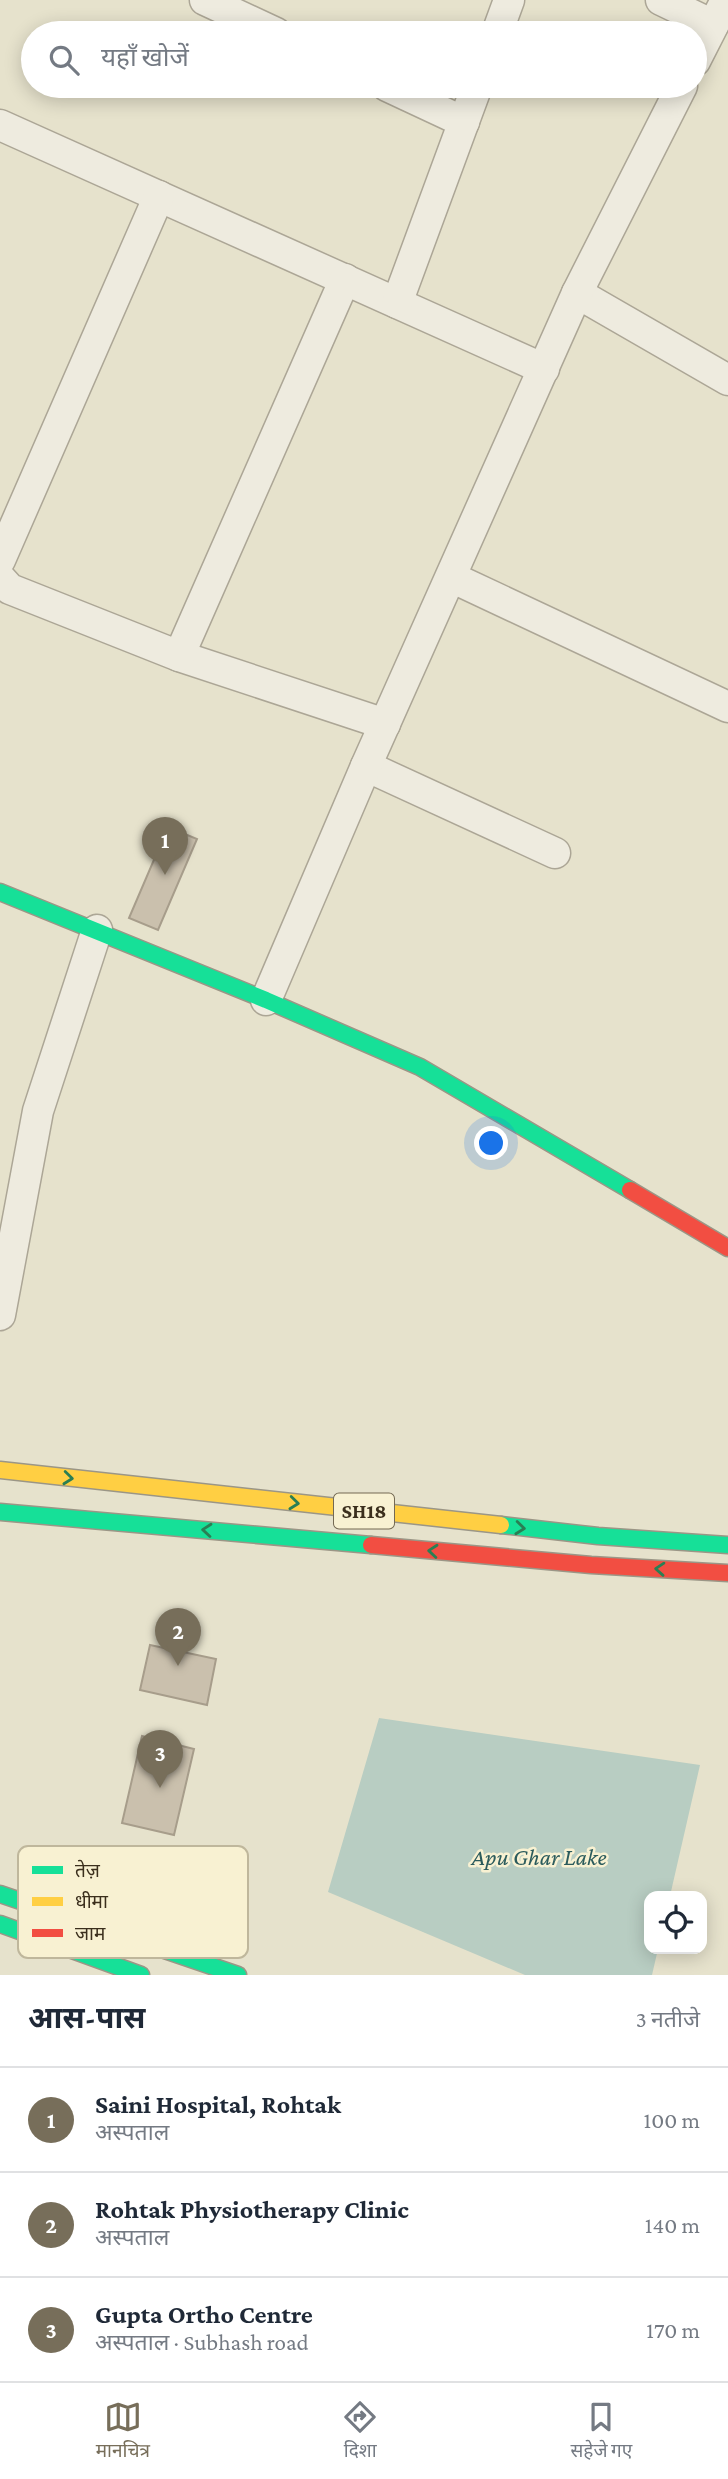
<!DOCTYPE html>
<html lang="hi">
<meta charset="utf-8">
<style>
:root{--surface:#fff;--page:#f6f6f7;--text:#1f2937;--muted:#747a83;--line:#e0e1e3;--accent:#776e5a}
body{margin:0;font-family:"Crimson Pro","Noto Sans Devanagari",serif;background:var(--page);color:var(--text)}
.controls{position:absolute;right:21px;bottom:21px;display:grid;overflow:hidden;border-radius:14px;box-shadow:0 4px 18px #0003}
.controls button{width:63px;height:63px;display:grid;place-items:center;padding:0;border:0;border-bottom:2px solid var(--line);background:var(--surface);color:var(--text);font:35px sans-serif}
.you{position:absolute;left:492px;top:1144px;width:24px;height:24px;margin:-18px;border:5px solid #fff;border-radius:50%;background:#1a73e8;box-shadow:0 0 0 10px #1a73e833}
.badge{display:grid;place-items:center;width:46px;height:46px;border-radius:50%;background:var(--accent);color:#fff;font-size:23px;font-weight:700}
.pin{position:absolute;translate:-50% -58px;filter:drop-shadow(0 2px 4px #0008)}
.pin::after{content:'';position:absolute;top:37px;width:24px;height:21px;background:inherit;clip-path:polygon(0 0,100% 0,50% 100%)}
.list{margin:0;padding:0;list-style:none}
h2{display:flex;justify-content:space-between;align-items:center;height:91px;margin:0;padding:0 28px;font-size:30px}
h2 small{font-size:23px;font-weight:400;color:var(--muted)}
.list li{display:grid;grid-template-columns:46px 1fr auto;gap:21px;align-items:center;box-sizing:border-box;height:105px;padding:0 28px;border-top:2px solid var(--line)}
.list b{display:block;font-size:26px;white-space:nowrap}
.list p{margin:0;font-size:23px;white-space:nowrap;color:var(--muted)}
.list em{font-size:23px;font-style:normal;color:var(--muted)}
.icon{flex:none;width:38px;height:38px;fill:none;stroke:currentColor;stroke-width:2;stroke-linecap:round;stroke-linejoin:round}
.map{position:relative;flex:none;width:728px;height:1975px;overflow:hidden}
.search{position:absolute;background:var(--surface);box-shadow:0 4px 18px #0003;left:21px;right:21px;top:21px;height:77px;display:flex;align-items:center;gap:18px;box-sizing:border-box;padding:0 24px;border-radius:38px;color:var(--muted);font-size:26px}
.sheet{height:406px;background:var(--surface)}
nav{display:flex;justify-content:space-around;align-items:center;box-sizing:border-box;height:98px;border-top:2px solid var(--line);background:var(--surface);font-size:19px;color:var(--muted)}
nav a{display:grid;justify-items:center;gap:4px}
nav .on{color:var(--accent)}
.map>svg:first-child{display:block}
.water{fill:#b8cdc2}
.building{fill:#cac0ad;stroke:#a79d8b;stroke-width:2}
.lines{fill:none;stroke-linecap:round;stroke-linejoin:round}
.street-casing{stroke:#aca696;stroke-width:33}
.fast-casing{stroke:#9b9686;stroke-width:19}
.slow-casing{stroke:#9b9686;stroke-width:19}
.jam-casing{stroke:#9b9686;stroke-width:19}
.street{stroke:#eeebdf;stroke-width:30}
.fast{stroke:#16e098;stroke-width:16}
.slow{stroke:#ffcf43;stroke-width:16}
.jam{stroke:#f24e42;stroke-width:16}
.oneway{stroke:#2a7f54}
.labels{text-anchor:middle;stroke-width:5;stroke-linejoin:round;paint-order:stroke}
.shield{fill:#f8f1d2;stroke:#746953;stroke-width:2}
.shield-label{font-size:21px;font-weight:bold;fill:#3b2f1d}
.water-label{font-size:24px;font-style:italic;fill:#2b5b5c;stroke:#f8f1d2}
.key{fill:#f8f1d2;stroke:#bfb79c;stroke-width:2}
.key-label{font-size:19px;fill:#3b2f1d}
</style>
<div class="map">
<svg width="728" height="1975" viewBox="0 0 728 1975">
<rect width="100%" height="100%" fill="#e6e2cc"/>
<polygon class="water" points="379,1718 700,1765 670,1896 649,1896 649,1949 658,1949 652,1975 525,1975 328,1892"/>
<g class="building">
<polygon points="168,827 197,839 158,930 129,918"/>
<polygon points="150,1645 216,1659 207,1705 140,1690"/>
<polygon points="142,1736 194,1749 174,1835 122,1823"/>
</g>
<g class="lines">
<g class="street-casing">
<g id="street">
<polyline points="205,0 276,33"/>
<polyline points="661,0 713,25"/>
<polyline points="497,33 509,0"/>
<polyline points="695,61 726,0"/>
<polyline points="387,86 464,122"/>
<polyline points="0,125 544,369"/>
<polyline points="577,293 728,380"/>
<polyline points="397,303 477,86"/>
<polyline points="0,560 159,196"/>
<polyline points="451,577 728,707"/>
<polyline points="0,578 10,589 179,656 385,724"/>
<polyline points="179,656 345,279"/>
<polyline points="366,766 555,853"/>
<polyline points="266,1000 366,766 577,293 682,86"/>
<polyline points="0,1315 38,1111 97,930"/>
</g>
</g>
<g class="fast-casing">
<g id="fast">
<polyline points="0,892 266,1000 420,1067 630,1190"/>
<polyline points="0,1512 371,1545"/>
<polyline points="501,1525 598,1536 728,1545"/>
<polyline points="0,1894 238,1975"/>
<polyline points="0,1924 141,1975"/>
</g>
</g>
<g class="slow-casing">
<polyline id="slow" points="0,1470 501,1525"/>
</g>
<g class="jam-casing">
<g id="jam">
<polyline points="630,1190 728,1248"/>
<polyline points="371,1545 591,1565 728,1573"/>
</g>
</g>
<use href="#street" class="street"/>
<use href="#fast" class="fast"/>
<use href="#slow" class="slow"/>
<use href="#jam" class="jam"/>
</g>
<defs><path id="oneway-chevron" d="M-2-3.5L2.5 0L-2 3.5" fill="none" stroke-width="1.6" stroke-linecap="round" stroke-linejoin="round" transform="scale(1.75)"/></defs>
<g class="oneway">
<use href="#oneway-chevron" transform="translate(68 1478) rotate(6)"/>
<use href="#oneway-chevron" transform="translate(294 1503) rotate(6)"/>
<use href="#oneway-chevron" transform="translate(520 1528) rotate(6)"/>
<use href="#oneway-chevron" transform="translate(207 1530) rotate(-175)"/>
<use href="#oneway-chevron" transform="translate(433 1551) rotate(-175)"/>
<use href="#oneway-chevron" transform="translate(660 1569) rotate(-176)"/>
</g>
<g class="labels">
<rect class="shield" x="334" y="1493.5" width="60" height="35" rx="5"/>
<g class="shield-label">
<text x="364" y="1518">SH18</text>
</g>
<g class="water-label">
<text x="539" y="1865">Apu Ghar Lake</text>
</g>
</g>
<rect x="18" y="1846" width="230" height="112" rx="10" class="key"/>
<rect x="32" y="1866" width="31" height="8" fill="#16e098"/>
<rect x="32" y="1897" width="31" height="9" fill="#ffcf43"/>
<rect x="32" y="1929" width="31" height="8" fill="#f24e42"/>
<g class="key-label">
<text x="75" y="1877">तेज़</text>
<text x="75" y="1908">धीमा</text>
<text x="75" y="1940">जाम</text>
</g>
</svg>
<div class="controls">
<button><svg class="icon" aria-label="locate" viewBox="0 0 24 24"><circle cx="12" cy="12" r="6"/><path d="M12 2v4M12 18v4M2 12h4M18 12h4"/></svg></button>
</div>
<div class="you"></div>
<div class="pin badge" style="left:165px;top:875px">1</div>
<div class="pin badge" style="left:178px;top:1666px">2</div>
<div class="pin badge" style="left:160px;top:1788px">3</div>
<div class="search"><svg class="icon" aria-label="search" viewBox="0 0 24 24"><circle cx="10" cy="10" r="6"/><path d="M15 15l6 6"/></svg>यहाँ खोजें</div>
</div>
<section class="sheet">
<h2>आस-पास<small>3 नतीजे</small></h2>
<ul class="list">
<li><span class="badge">1</span><div><b>Saini Hospital, Rohtak</b><p>अस्पताल</p></div><em>100 m</em></li>
<li><span class="badge">2</span><div><b>Rohtak Physiotherapy Clinic</b><p>अस्पताल</p></div><em>140 m</em></li>
<li><span class="badge">3</span><div><b>Gupta Ortho Centre</b><p>अस्पताल · Subhash road</p></div><em>170 m</em></li>
</ul>
</section>
<nav>
<a class="on"><svg class="icon" aria-label="map" viewBox="0 0 24 24"><path d="M3 6l6-2 6 2 6-2v14l-6 2-6-2-6 2zM9 4v14M15 6v14"/></svg>मानचित्र</a>
<a><svg class="icon" aria-label="directions" viewBox="0 0 24 24"><path d="M12 3l9 9-9 9-9-9zM9 14v-3h6M13 9l2 2-2 2"/></svg>दिशा</a>
<a><svg class="icon" aria-label="saved" viewBox="0 0 24 24"><path d="M7 4h10v16l-5-4-5 4z"/></svg>सहेजे गए</a>
</nav>
